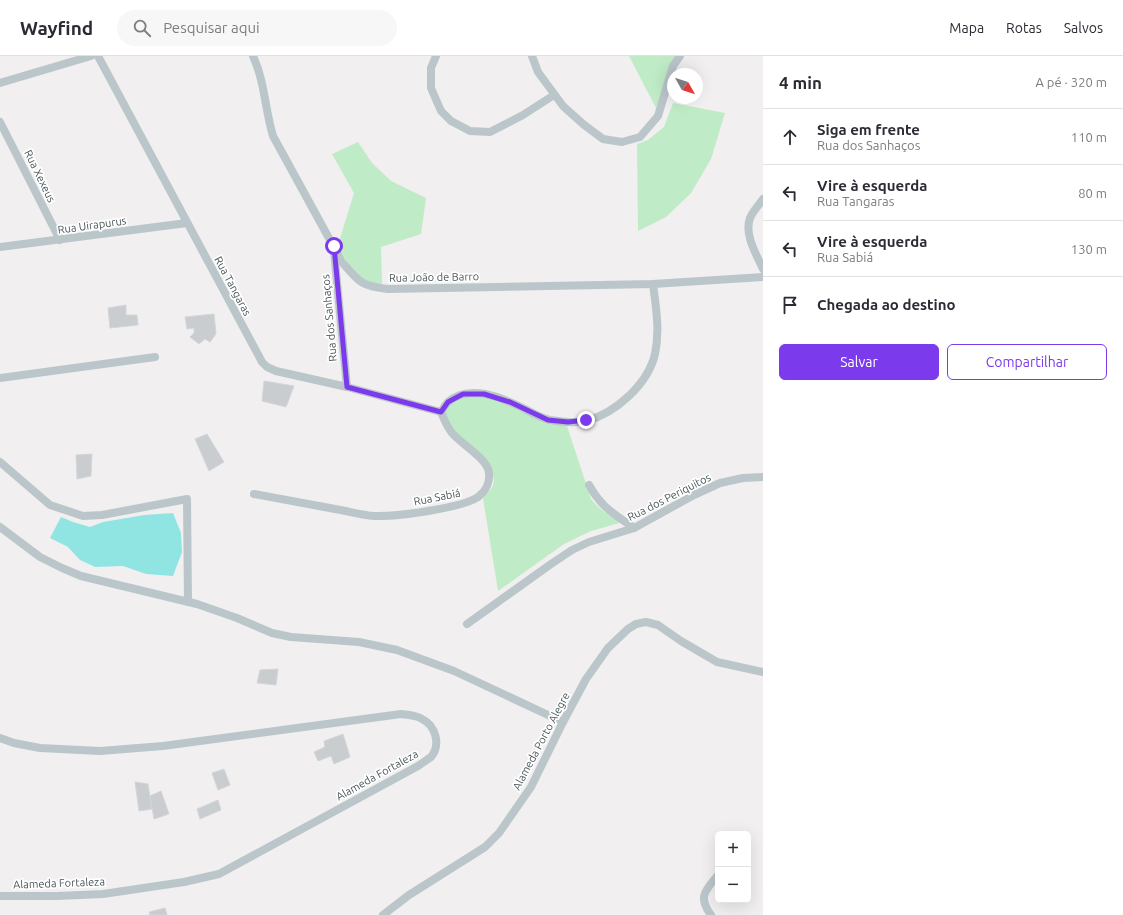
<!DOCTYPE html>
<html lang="pt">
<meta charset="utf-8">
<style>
:root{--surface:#fff;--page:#f7f7f7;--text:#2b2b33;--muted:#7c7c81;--line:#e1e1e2;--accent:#7c3aed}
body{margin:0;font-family:Ubuntu,sans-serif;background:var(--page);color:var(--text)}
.controls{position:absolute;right:12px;bottom:12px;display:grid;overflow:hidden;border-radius:6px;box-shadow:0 4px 16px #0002}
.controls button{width:36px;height:36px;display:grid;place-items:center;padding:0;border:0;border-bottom:1px solid var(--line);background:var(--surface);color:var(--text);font:20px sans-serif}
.compass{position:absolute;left:667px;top:12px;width:36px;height:36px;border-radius:50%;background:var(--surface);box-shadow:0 4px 16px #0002;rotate:129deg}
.stop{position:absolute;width:12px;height:12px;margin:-9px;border:3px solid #7c3aed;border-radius:50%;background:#fff}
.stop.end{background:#7c3aed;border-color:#fff;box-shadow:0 1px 4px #0008}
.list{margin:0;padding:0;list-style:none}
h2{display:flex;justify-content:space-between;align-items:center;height:52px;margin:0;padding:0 16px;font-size:17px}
h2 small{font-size:13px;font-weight:400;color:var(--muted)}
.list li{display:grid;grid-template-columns:26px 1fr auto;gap:12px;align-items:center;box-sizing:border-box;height:56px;padding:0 16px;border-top:1px solid var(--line)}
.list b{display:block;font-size:15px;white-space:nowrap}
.list p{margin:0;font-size:13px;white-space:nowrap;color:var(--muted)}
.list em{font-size:13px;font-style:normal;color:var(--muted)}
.actions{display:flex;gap:8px;padding:12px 16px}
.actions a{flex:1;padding:9px 0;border:1px solid var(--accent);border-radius:6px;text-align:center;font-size:14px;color:var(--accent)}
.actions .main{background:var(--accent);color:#fff}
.icon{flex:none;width:22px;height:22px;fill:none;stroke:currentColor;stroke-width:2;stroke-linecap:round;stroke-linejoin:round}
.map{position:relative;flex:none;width:763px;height:859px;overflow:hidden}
header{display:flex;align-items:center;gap:24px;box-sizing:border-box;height:56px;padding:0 20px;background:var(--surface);border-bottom:1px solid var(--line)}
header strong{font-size:19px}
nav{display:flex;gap:22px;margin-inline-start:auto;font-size:14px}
.search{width:280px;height:36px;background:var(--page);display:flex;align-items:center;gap:10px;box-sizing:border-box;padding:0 14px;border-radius:22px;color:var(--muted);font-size:15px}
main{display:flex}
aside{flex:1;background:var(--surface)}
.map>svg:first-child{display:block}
.green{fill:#c0ebc7}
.water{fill:#90e5e3}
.building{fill:#c9cdd0;stroke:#d3d6da}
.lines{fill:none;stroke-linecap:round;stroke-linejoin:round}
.street{stroke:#bbc6ca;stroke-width:8}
.route{stroke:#7c3aed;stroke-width:5}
.labels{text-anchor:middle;stroke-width:3.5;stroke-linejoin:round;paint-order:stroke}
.street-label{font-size:11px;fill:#48565a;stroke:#fff}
</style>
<header>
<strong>Wayfind</strong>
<div class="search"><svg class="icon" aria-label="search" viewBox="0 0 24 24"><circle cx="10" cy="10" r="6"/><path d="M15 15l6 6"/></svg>Pesquisar aqui</div>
<nav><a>Mapa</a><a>Rotas</a><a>Salvos</a></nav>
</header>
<main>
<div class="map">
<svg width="763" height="859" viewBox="0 0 763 859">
<rect width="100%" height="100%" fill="#f1efef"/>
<g class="green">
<polygon points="629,0 678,0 656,52"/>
<polygon points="673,47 725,57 711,103 691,137 666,161 638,175 637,88 648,84 664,71"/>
<path d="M 358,86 L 372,107 L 391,125 L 426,142 L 421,178 L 381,191 L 382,228 C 378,228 375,228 372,228 C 355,224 345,203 338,189 L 354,137 L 332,98 Z"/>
<path d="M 464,340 L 484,340 L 566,367 L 591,443 C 600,454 610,461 623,466 L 591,475 L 564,488 L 498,535 L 483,442 C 486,438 492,433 493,429 C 499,408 468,390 455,376 C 449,369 447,362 444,354 L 450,347 Z"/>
</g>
<polygon class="water" points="173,457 181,477 182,496 173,520 146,518 123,510 95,511 80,504 68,491 50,482 61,461 73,466 90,471 103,466 144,459"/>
<g class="building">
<polygon points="126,249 126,259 137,259 138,269 110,272 108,252"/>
<polygon points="214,258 216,278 210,286 205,283 199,288 190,281 194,277 194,272 187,273 185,261"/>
<polygon points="264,325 294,330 286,351 262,345"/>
<polygon points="207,378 224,406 209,415 195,383"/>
<polygon points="92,398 91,420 77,423 76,399"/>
<polygon points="278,613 276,629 257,627 260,614"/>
<polygon points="343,678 350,701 334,708 331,700 318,705 314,696 325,691 324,685"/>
<polygon points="224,713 230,729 218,734 212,717"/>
<polygon points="135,726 148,728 152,753 139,755"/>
<polygon points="161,735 169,758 154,763 150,740"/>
<polygon points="218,744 221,754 200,763 197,753"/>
<polygon points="165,852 167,859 150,859 149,856"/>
</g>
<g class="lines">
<g class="street">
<polyline points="98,0 262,306 267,311 276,315 347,331 441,356"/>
<path d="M 253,0 C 265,26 265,54 273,80 L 342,206 C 359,226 361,230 388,233 L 653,228 L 763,221"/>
<polyline points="436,0 431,12 431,32 441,55 451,65 470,75 490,76 523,59 554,39"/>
<polyline points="532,0 538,16 563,50 583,68 603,83 622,86 640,81 658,60 673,10 680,0"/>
<polyline points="0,27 91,0"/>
<polyline points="0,66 60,184"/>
<path d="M 763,143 C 759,149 753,155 750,162 C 744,178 756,198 763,213"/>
<polyline points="0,191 187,167"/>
<polyline points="334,195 347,331"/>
<polyline points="0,322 155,301"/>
<polyline points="0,406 50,449 83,460 102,459 187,443 188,546"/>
<path d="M 589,429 C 602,452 613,457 634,472"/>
<path d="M 254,438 C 281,443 308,448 335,453 C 348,455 361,459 374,460 C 395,461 462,452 478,441 C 486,435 490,426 489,417 C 488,403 461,388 452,377 C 447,371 444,363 441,356 C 443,353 445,349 448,346 C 469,327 503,342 525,353 C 532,357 541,362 550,364 C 561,366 575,367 586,365 C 616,357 648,328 655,298 C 660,275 656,251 653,228"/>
<polyline points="0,471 40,501 62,512 81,520 197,548 237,562 272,577 291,581 359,586 397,594 454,615 563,666"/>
<polyline points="467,568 551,508 572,494 589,486 634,472 694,439 720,427 743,422 763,421"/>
<path d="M 0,682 L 14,687 L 40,692 L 100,695 L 163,690 L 401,658 C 408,659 416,659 422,663 C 436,670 441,689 431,701 C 427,704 422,707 418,710 L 219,818 L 184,826 L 103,838 L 57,840 L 0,840"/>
<polyline points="383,859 409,839 485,791 499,777 531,731 563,666 586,623 608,592 628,573 636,568 646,566 658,569 681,585 717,606 763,616"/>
<path d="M 711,859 C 697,840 706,834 718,819"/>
</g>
</g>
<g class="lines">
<polyline class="route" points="334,190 347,331 441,356 448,346 463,338 484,338 510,346 548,364 568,366 586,364"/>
</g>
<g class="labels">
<g class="street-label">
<text transform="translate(40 120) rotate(64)" y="4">Rua Xexeus</text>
<text transform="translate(92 169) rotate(-8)" y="4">Rua Uirapurus</text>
<text transform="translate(434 221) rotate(-1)" y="4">Rua João de Barro</text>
<text transform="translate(233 230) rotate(62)" y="4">Rua Tangaras</text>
<text transform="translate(329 262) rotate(-95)" y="4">Rua dos Sanhaços</text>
<text transform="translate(437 441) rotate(-11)" y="4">Rua Sabiá</text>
<text transform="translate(669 441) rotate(-27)" y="4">Rua dos Periquitos</text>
<text transform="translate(541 685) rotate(-62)" y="4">Alameda Porto Alegre</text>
<text transform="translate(377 719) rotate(-29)" y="4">Alameda Fortaleza</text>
<text transform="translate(59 827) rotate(-2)" y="4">Alameda Fortaleza</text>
</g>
</g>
</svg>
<div class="controls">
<button>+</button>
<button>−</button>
</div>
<svg class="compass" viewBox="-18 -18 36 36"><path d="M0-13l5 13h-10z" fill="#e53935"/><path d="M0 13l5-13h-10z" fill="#7c7c81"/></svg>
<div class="stop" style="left:334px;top:190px"></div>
<div class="stop end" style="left:586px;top:364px"></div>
</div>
<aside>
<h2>4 min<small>A pé · 320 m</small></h2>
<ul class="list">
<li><svg class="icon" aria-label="ahead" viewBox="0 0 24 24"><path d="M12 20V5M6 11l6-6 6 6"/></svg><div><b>Siga em frente</b><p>Rua dos Sanhaços</p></div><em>110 m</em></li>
<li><svg class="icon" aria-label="left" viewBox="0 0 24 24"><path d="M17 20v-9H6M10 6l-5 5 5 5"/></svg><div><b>Vire à esquerda</b><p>Rua Tangaras</p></div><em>80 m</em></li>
<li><svg class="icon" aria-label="left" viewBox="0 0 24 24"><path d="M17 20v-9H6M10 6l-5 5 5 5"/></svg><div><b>Vire à esquerda</b><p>Rua Sabiá</p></div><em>130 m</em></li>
<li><svg class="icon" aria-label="arrive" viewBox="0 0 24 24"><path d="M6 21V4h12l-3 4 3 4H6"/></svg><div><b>Chegada ao destino</b></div></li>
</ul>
<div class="actions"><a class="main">Salvar</a><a>Compartilhar</a></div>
</aside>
</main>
